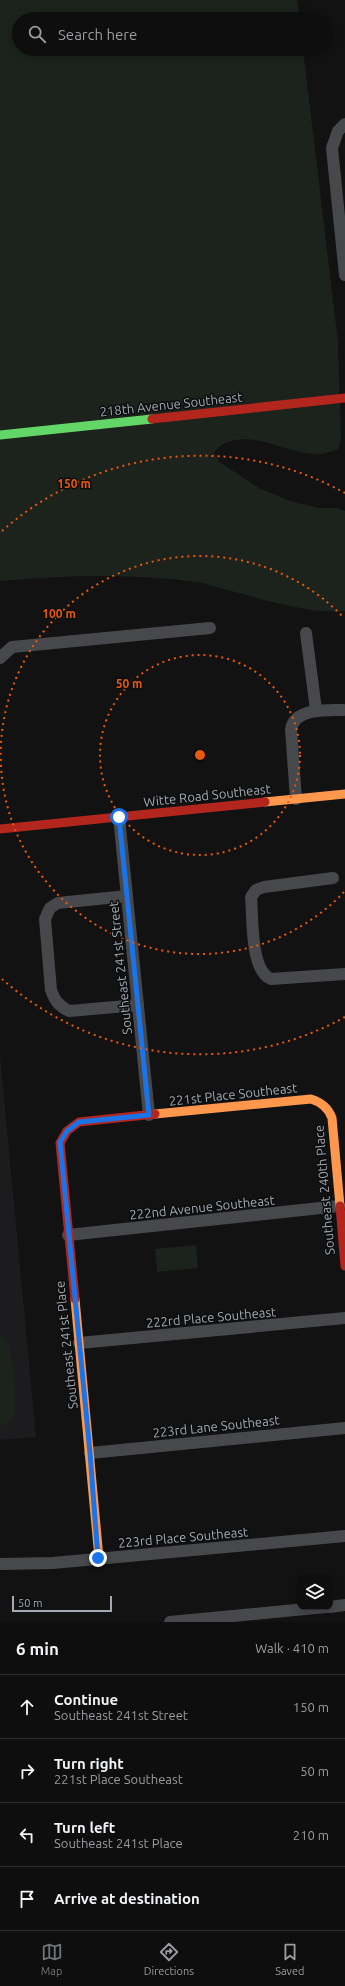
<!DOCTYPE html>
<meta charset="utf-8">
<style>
:root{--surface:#0e0e0e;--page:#171717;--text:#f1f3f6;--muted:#9b9c9e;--line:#2e2e2e;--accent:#71757a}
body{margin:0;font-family:Ubuntu,sans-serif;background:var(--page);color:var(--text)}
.controls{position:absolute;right:12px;bottom:12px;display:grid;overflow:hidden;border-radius:8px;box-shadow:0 2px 10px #0003}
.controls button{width:36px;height:36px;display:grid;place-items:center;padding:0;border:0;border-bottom:1px solid var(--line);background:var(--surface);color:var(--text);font:20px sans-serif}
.scale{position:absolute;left:12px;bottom:10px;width:100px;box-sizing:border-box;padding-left:4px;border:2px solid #a4aab2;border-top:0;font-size:11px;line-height:14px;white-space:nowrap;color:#a4aab2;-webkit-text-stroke:3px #0c0d0e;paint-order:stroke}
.stop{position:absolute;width:12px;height:12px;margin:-9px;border:3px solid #1a73e8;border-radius:50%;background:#fff}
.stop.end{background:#1a73e8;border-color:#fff;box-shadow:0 1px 4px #0008}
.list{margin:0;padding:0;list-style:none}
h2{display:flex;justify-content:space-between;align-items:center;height:52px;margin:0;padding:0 16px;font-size:17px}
h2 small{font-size:13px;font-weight:400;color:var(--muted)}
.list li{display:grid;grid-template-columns:26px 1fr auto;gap:12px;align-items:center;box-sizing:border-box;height:64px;padding:0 16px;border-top:1px solid var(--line)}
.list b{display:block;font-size:15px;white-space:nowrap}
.list p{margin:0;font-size:13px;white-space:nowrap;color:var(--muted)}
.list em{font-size:13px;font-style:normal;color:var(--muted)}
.icon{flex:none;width:22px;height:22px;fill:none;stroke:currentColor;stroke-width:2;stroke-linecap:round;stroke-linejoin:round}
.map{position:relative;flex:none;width:345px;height:1622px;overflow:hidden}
.search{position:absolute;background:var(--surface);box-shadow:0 2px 10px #0003;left:12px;right:12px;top:12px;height:44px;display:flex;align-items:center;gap:10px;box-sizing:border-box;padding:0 14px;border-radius:22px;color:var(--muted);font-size:15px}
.sheet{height:308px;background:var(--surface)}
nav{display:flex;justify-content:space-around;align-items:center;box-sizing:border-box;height:56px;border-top:1px solid var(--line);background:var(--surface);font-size:11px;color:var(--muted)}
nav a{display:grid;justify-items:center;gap:2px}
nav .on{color:var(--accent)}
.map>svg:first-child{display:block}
.built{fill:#1c1c1e}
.green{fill:#1c221c}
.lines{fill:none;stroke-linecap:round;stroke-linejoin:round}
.street{stroke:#46484b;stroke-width:12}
.fast{stroke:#63d668;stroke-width:9}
.slow{stroke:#ff974d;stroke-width:9}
.jam{stroke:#b3261e;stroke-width:9}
.route{stroke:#1a73e8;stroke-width:5}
.ring{fill:none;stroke:#e8590c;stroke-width:2;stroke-dasharray:2 4}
.labels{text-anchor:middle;stroke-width:3;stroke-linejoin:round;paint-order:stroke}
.street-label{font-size:13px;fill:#a4aab2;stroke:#0c0d0e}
.centre{fill:#e8590c;stroke:#0c0d0e;stroke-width:2}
.ring-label{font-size:12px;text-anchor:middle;font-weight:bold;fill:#e8590c;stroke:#0c0d0e;stroke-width:3;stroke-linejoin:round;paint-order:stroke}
</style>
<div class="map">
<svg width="345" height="1622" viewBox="0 0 345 1622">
<rect width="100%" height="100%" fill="#121212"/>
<polygon class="built" points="0,1055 36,1437 0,1440"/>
<g class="green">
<path d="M 0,0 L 297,0 L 300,19 L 19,19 L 19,49 L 303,49 L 338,342 L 341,441 L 338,449 C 330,452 323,455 314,454 C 281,452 240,423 214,452 L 218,461 L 259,488 L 290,501 L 320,508 L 337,508 L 345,511 L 345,611 C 310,615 255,597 220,588 C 214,587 209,584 203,583 C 136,573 67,575 0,581 Z"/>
<polygon points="196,1245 198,1268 157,1272 155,1249"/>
<path d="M 0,1335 C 16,1343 15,1394 16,1412 L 8,1423 L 0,1426 Z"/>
</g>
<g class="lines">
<g class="street">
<polyline points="345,124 338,131 332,148 345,275"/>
<polyline points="306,633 316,710"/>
<polyline points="0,658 12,647 210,628"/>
<path d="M 296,799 L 291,729 C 295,708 327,710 343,710"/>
<polyline points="119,817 149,1115"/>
<path d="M 333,878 L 264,887 L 256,890 L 251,897 C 253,918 250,970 271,979 L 345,974"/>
<path d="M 127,896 L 58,903 L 50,908 L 45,919 L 51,990 C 55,1001 59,1006 69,1011 L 138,1005"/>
<polyline points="68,1235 339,1206"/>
<polyline points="79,1343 345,1318"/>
<polyline points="90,1453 345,1428"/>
<polyline points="0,1564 53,1563 345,1536"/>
<polyline points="330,1607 345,1605"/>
<polyline points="170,1622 326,1607"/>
</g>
<polyline class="fast" points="0,435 152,419"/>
<g class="slow">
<polyline points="265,802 345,794"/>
<path d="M 155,1114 L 311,1099 C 321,1102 328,1107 332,1118 L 340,1206"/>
<polyline points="75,1299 99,1558"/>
</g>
<g class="jam">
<polyline points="152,419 345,398"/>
<polyline points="0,829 265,802"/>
<polyline points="340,1206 345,1266"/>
<polyline points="75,1299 60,1143 67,1131 79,1122 155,1114"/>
</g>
</g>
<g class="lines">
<polyline class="route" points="98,1558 90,1453 60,1142 67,1131 79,1122 149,1115 119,817"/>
</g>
<g class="ring">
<circle cx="200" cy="755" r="100"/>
<path d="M344 892A199 199 0 1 1 344 618"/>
<path d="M345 1017A299 299 0 0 1 2 979M2 531A299 299 0 0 1 345 493"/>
</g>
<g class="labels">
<g class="street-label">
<text transform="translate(171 404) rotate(-6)" y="5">218th Avenue Southeast</text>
<text transform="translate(207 795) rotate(-6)" y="5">Witte Road Southeast</text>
<text transform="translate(120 968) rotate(-96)" y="5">Southeast 241st Street</text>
<text transform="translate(233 1094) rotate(-6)" y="5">221st Place Southeast</text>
<text transform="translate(324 1190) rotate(-95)" y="5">Southeast 240th Place</text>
<text transform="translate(202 1207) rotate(-6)" y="5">222nd Avenue Southeast</text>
<text transform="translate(211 1317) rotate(-5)" y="5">222rd Place Southeast</text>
<text transform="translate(66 1345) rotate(-96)" y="5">Southeast 241st Place</text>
<text transform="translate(216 1426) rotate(-6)" y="5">223rd Lane Southeast</text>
<text transform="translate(183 1537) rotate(-5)" y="5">223rd Place Southeast</text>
</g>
</g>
<circle cx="200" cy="755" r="6" class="centre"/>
<g class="ring-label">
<text x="74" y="488">150 m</text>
<text x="59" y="618">100 m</text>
<text x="129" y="688">50 m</text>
</g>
</svg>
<div class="controls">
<button><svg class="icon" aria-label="layers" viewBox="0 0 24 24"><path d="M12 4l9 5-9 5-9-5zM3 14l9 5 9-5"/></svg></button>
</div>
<div class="scale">50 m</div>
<div class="stop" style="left:119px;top:817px"></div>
<div class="stop end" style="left:98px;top:1558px"></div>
<div class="search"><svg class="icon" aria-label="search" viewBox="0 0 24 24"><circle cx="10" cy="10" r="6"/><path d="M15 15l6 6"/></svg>Search here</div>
</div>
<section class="sheet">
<h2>6 min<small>Walk · 410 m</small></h2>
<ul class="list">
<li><svg class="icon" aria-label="ahead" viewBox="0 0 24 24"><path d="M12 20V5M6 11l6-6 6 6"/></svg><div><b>Continue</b><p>Southeast 241st Street</p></div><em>150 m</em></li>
<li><svg class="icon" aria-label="right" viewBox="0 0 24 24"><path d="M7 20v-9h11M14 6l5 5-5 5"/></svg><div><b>Turn right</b><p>221st Place Southeast</p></div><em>50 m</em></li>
<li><svg class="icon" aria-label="left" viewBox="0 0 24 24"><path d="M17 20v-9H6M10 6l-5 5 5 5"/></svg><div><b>Turn left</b><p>Southeast 241st Place</p></div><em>210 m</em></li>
<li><svg class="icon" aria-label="arrive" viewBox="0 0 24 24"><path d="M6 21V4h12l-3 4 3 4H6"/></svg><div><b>Arrive at destination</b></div></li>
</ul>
</section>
<nav>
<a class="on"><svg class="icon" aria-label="map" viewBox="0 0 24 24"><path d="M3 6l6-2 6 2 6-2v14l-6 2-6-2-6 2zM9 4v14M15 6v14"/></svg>Map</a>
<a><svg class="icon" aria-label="directions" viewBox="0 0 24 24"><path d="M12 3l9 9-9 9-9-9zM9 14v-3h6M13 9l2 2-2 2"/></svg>Directions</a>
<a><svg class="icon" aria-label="saved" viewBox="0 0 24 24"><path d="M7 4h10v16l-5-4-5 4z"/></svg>Saved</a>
</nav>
